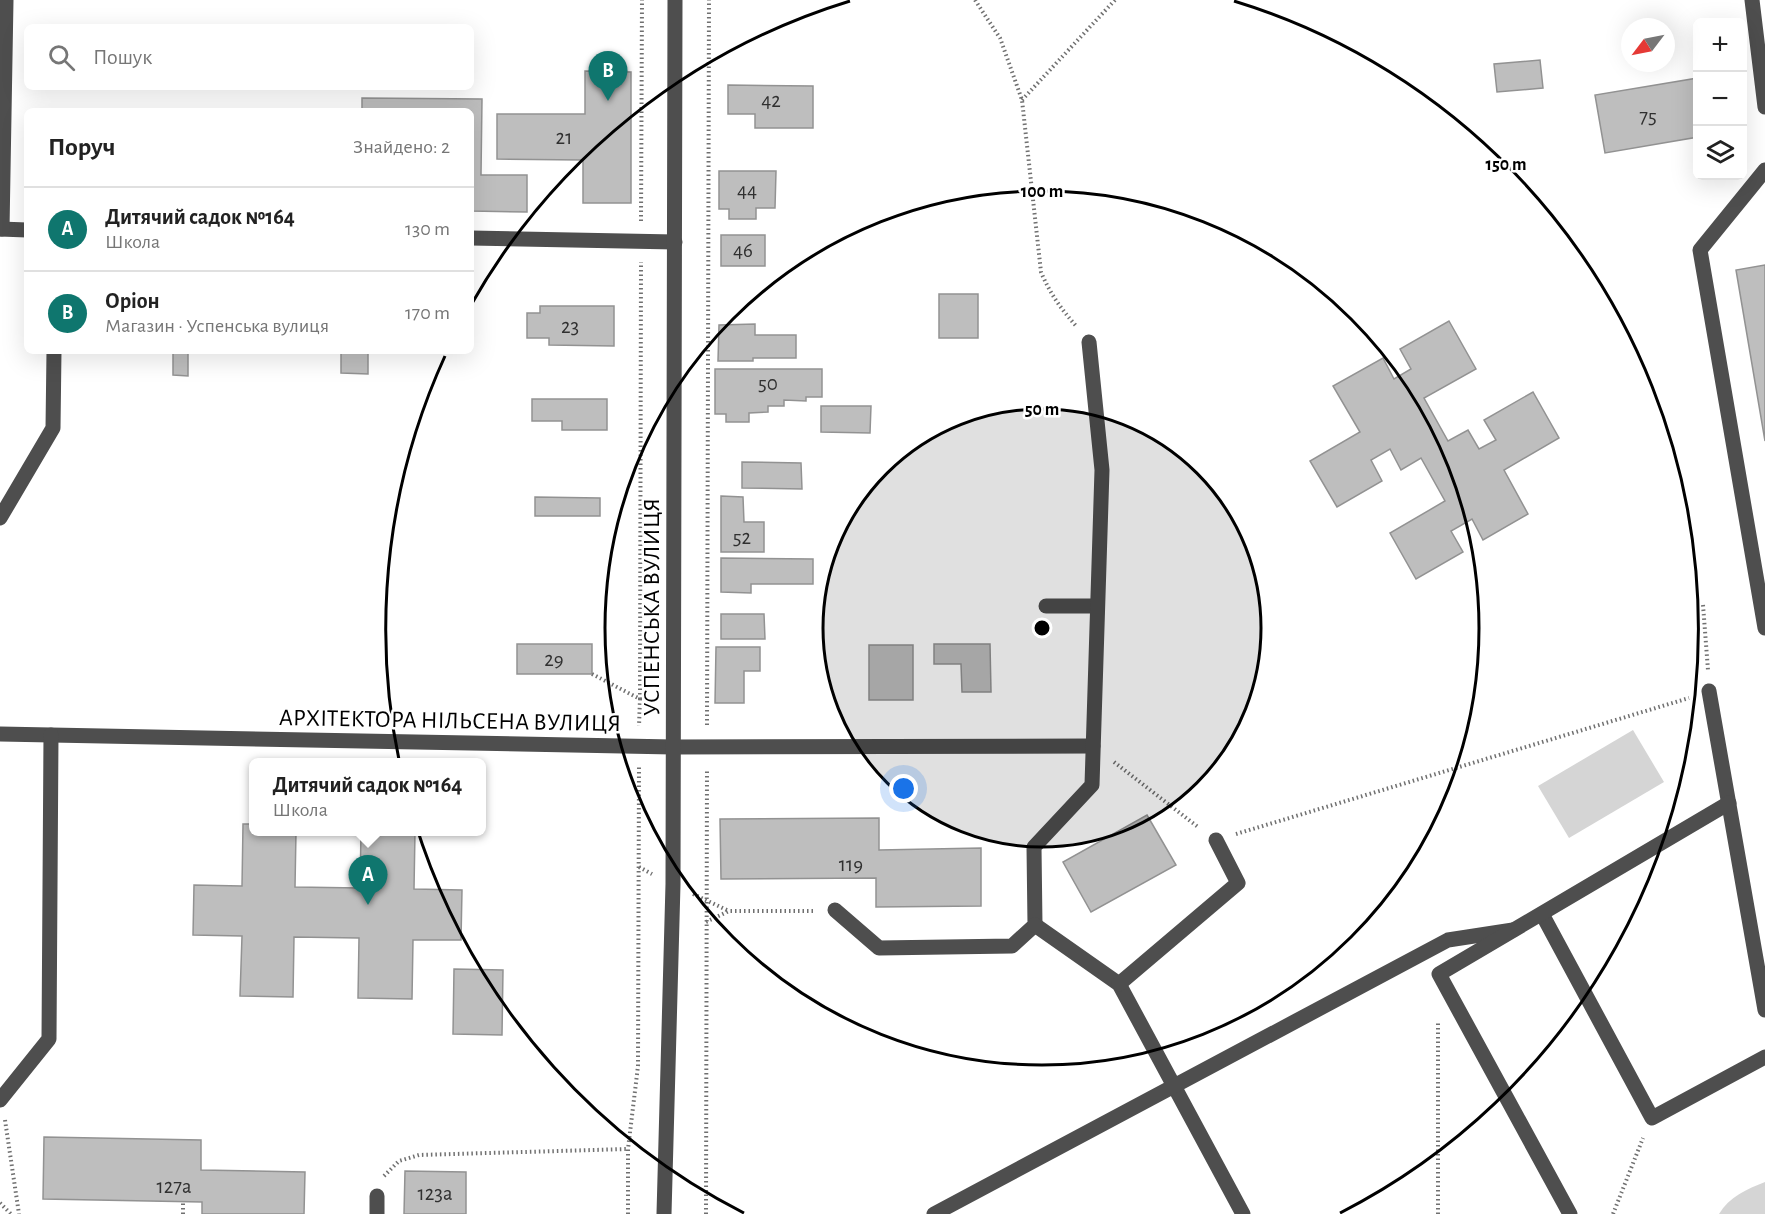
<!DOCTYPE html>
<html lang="uk">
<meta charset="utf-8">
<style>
:root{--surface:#fff;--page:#f2f2f2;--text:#222;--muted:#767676;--line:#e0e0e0;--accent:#0f766e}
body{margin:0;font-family:"Alegreya Sans",sans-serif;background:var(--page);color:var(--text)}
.controls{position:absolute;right:18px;top:18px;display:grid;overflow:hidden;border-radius:9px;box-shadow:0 6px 24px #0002}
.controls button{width:54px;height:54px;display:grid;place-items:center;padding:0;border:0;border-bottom:2px solid var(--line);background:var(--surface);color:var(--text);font:30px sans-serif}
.compass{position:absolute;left:1621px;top:18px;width:54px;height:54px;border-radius:50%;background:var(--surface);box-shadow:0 6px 24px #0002;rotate:238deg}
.you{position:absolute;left:904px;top:789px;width:21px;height:21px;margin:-15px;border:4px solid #fff;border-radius:50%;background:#1a73e8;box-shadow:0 0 0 9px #1a73e833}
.badge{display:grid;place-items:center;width:39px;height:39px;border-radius:50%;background:var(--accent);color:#fff;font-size:20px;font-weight:700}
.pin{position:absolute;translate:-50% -50px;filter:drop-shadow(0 2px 3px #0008)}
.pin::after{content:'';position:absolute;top:32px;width:21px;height:18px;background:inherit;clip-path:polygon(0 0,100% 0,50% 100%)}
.popup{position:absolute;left:249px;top:758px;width:237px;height:78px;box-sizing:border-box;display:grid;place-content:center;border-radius:9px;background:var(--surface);filter:drop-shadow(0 2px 4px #0005);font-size:20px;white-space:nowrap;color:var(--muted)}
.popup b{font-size:22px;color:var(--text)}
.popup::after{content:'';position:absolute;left:50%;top:100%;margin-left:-12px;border:12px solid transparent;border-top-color:var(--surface)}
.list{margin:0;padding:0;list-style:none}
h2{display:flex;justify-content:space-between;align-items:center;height:78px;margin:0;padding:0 24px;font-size:26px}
h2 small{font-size:20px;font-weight:400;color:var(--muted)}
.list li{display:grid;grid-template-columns:39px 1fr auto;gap:18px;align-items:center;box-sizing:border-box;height:84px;padding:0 24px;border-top:2px solid var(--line)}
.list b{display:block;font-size:22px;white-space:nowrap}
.list p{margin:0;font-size:20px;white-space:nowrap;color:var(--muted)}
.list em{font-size:20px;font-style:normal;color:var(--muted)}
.icon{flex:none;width:33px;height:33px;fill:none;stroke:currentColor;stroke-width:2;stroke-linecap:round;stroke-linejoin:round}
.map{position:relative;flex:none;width:1765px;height:1214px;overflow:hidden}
.search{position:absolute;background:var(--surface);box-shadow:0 6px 24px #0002;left:24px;top:24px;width:450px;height:66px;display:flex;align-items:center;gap:15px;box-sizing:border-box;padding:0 21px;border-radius:9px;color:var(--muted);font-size:22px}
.panel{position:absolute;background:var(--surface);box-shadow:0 6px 24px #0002;left:24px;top:108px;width:450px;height:246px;border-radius:9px}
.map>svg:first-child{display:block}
.green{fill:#d5d5d5}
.building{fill:#bebebe;stroke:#929292;stroke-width:1.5}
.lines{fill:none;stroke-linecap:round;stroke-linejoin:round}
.path{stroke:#707070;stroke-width:4;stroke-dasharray:1.5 3;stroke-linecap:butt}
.minor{stroke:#4e4e4e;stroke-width:15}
.ring{fill:none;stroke:#000;stroke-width:3}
.labels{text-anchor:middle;stroke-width:5;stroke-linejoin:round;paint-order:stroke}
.number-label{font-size:21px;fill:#303030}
.street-label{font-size:24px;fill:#000;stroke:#fff}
.centre{fill:#000;stroke:#fff;stroke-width:3}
.ring-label{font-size:18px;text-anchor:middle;font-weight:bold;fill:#000;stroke:#fff;stroke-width:5;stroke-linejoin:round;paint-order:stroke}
</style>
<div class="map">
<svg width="1765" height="1214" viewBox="0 0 1765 1214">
<rect width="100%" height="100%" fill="#fff"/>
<g class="green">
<polygon points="1633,730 1664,782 1569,838 1538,786"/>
<path d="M 1765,1182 L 1765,1214 L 1719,1214 C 1729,1197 1747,1189 1765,1182 Z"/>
</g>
<g class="building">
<polygon points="1540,60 1543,88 1497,92 1494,64"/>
<polygon points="585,71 631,72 631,203 583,203 583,160 497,159 497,114 585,114"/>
<polygon points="1698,78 1698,137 1605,153 1595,95"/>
<polygon points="728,85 813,86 813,128 755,128 755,114 728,114"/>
<polygon points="362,98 482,99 481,175 527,175 527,212 471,211 471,111 362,111"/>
<polygon points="719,171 776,171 775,208 756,208 756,219 729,219 729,209 719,209"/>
<rect x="721" y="235" width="44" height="31"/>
<polygon points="1765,265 1765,441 1736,270"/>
<rect x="939" y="294" width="39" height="44"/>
<polygon points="540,306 614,306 614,346 549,345 549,338 527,338 527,313 540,313"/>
<polygon points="1449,321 1476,369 1424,398 1448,441 1468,430 1479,449 1496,440 1484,420 1533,392 1559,438 1504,470 1528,514 1483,540 1472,519 1451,531 1463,552 1416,579 1390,533 1445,501 1421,458 1401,470 1390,449 1371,460 1382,481 1337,507 1310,461 1360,432 1333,386 1383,358 1394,379 1411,369 1400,349"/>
<polygon points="755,324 755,335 796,335 796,358 753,358 753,361 718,361 719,325"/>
<polygon points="173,351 188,351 188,376 173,375"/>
<polygon points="341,351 368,351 368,374 341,373"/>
<polygon points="715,369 822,369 822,397 806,397 806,401 784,400 784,406 768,406 768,412 749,413 749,422 726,422 726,414 715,414"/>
<polygon points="532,399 607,399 607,430 562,430 562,421 532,421"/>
<polygon points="821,406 871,406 870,433 821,432"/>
<polygon points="742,462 801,463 802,489 742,488"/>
<polygon points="721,496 743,497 744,522 764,522 764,552 721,552"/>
<polygon points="535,497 600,498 600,516 535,516"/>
<polygon points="721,558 813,559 813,584 751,584 751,593 721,592"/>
<polygon points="721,614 764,614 765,639 721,639"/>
<rect x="517" y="644" width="75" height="30"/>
<polygon points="934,644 990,644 991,692 962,692 961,664 934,664"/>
<rect x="869" y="645" width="44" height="55"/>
<polygon points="716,647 760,647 760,671 744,671 744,703 715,703"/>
<polygon points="1147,815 1176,865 1091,912 1063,862"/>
<polygon points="879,818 879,850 981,848 981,906 876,907 876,878 721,879 720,819"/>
<polygon points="243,824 254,824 254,832 296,832 295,887 360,888 361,832 415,832 414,889 462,890 461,940 413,940 412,999 358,998 359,938 294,937 293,997 240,996 242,936 193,935 194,885 242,886"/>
<polygon points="454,969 503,970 502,1035 453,1034"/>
<polygon points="44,1137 201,1140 201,1170 305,1172 304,1214 202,1214 202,1202 43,1199"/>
<polygon points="405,1171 466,1172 466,1214 404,1214"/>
</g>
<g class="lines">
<g class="path">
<path d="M 975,0 L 1000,38 L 1022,100 L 1041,272 C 1050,294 1062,310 1077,327"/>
<polyline points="1022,100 1115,0"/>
<polyline points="641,221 642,0"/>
<polyline points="1703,605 1708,670"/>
<polyline points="592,674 640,699 639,726"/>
<polyline points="640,699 641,262"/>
<polyline points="707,725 709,0"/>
<polyline points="1114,762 1198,827"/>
<polyline points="1236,834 1689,698"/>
<polyline points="639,867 652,874"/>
<polyline points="693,894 729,911"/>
<polyline points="706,922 729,911 813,911"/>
<polyline points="5,1120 19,1214"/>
<polyline points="384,1176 399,1161 419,1155 628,1149"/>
<polyline points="0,1203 11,1214"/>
<polyline points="183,1214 183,1201"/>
<polyline points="628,1214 628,1149 638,1066 639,766"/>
<polyline points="706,1214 707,769"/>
<polyline points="1438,1214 1438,1023"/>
<polyline points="1613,1214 1643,1138"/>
</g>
<g class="minor">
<polyline points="1752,0 1765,107"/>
<polyline points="1765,170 1700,250 1765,628"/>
<polyline points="0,229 27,230"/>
<polyline points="2,229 6,0"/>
<polyline points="471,238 675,242"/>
<polyline points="0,518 53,428 54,351"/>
<polyline points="1046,606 1097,606"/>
<polyline points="1709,691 1765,1010"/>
<polyline points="0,734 673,747 1093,746"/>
<polyline points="835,910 879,948 1012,946 1035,925 1034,847 1092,785 1102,470 1089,342"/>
<polyline points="1542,914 1652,1118 1765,1057"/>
<polyline points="1035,925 1119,984 1243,1214"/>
<polyline points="1119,984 1238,883 1216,840"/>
<polyline points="0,1100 49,1039 51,735"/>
<polyline points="377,1214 377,1196"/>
<polyline points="664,1214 673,884 675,0"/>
<polyline points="934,1214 1448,940 1513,930"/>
<polyline points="1570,1214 1439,974 1729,803"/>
</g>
</g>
<circle cx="1042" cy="628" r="219" fill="#000" fill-opacity=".12"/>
<g class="ring">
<circle cx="1042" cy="628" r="219"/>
<circle cx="1042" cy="628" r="437"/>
<path d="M744 1213A656 656 0 0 1 445 356M471 305A656 656 0 0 1 850 1M1234 1A656 656 0 0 1 1340 1213"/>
</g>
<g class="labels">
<g class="number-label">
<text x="771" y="107">42</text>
<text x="1648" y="123">75</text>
<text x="564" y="144">21</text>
<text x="747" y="197">44</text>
<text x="743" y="257">46</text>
<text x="570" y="333">23</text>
<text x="768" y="390">50</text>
<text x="742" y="544">52</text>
<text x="554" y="666">29</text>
<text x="851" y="871">119</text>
<text x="174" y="1193">127а</text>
<text x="435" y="1200">123а</text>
</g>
<g class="street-label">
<text transform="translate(651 607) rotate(-90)" y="8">УСПЕНСЬКА ВУЛИЦЯ</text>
<text transform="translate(450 720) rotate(1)" y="8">АРХІТЕКТОРА НІЛЬСЕНА ВУЛИЦЯ</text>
</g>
</g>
<circle cx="1042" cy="628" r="9" class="centre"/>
<g class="ring-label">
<text x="1506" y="170">150 m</text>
<text x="1042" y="197">100 m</text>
<text x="1042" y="415">50 m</text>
</g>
</svg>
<div class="controls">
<button>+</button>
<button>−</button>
<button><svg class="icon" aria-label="layers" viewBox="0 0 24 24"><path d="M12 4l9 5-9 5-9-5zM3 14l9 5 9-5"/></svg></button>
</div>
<svg class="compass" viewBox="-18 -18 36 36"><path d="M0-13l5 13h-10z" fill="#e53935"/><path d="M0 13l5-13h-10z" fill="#767676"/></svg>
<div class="you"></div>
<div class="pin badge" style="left:368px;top:905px">A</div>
<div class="popup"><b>Дитячий садок №164</b>Школа</div>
<div class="pin badge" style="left:608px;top:101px">B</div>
<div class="search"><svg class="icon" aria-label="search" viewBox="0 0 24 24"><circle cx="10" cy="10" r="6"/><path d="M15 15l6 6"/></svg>Пошук</div>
<section class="panel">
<h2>Поруч<small>Знайдено: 2</small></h2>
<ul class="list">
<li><span class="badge">A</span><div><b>Дитячий садок №164</b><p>Школа</p></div><em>130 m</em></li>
<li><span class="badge">B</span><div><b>Оріон</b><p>Магазин · Успенська вулиця</p></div><em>170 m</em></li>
</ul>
</section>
</div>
